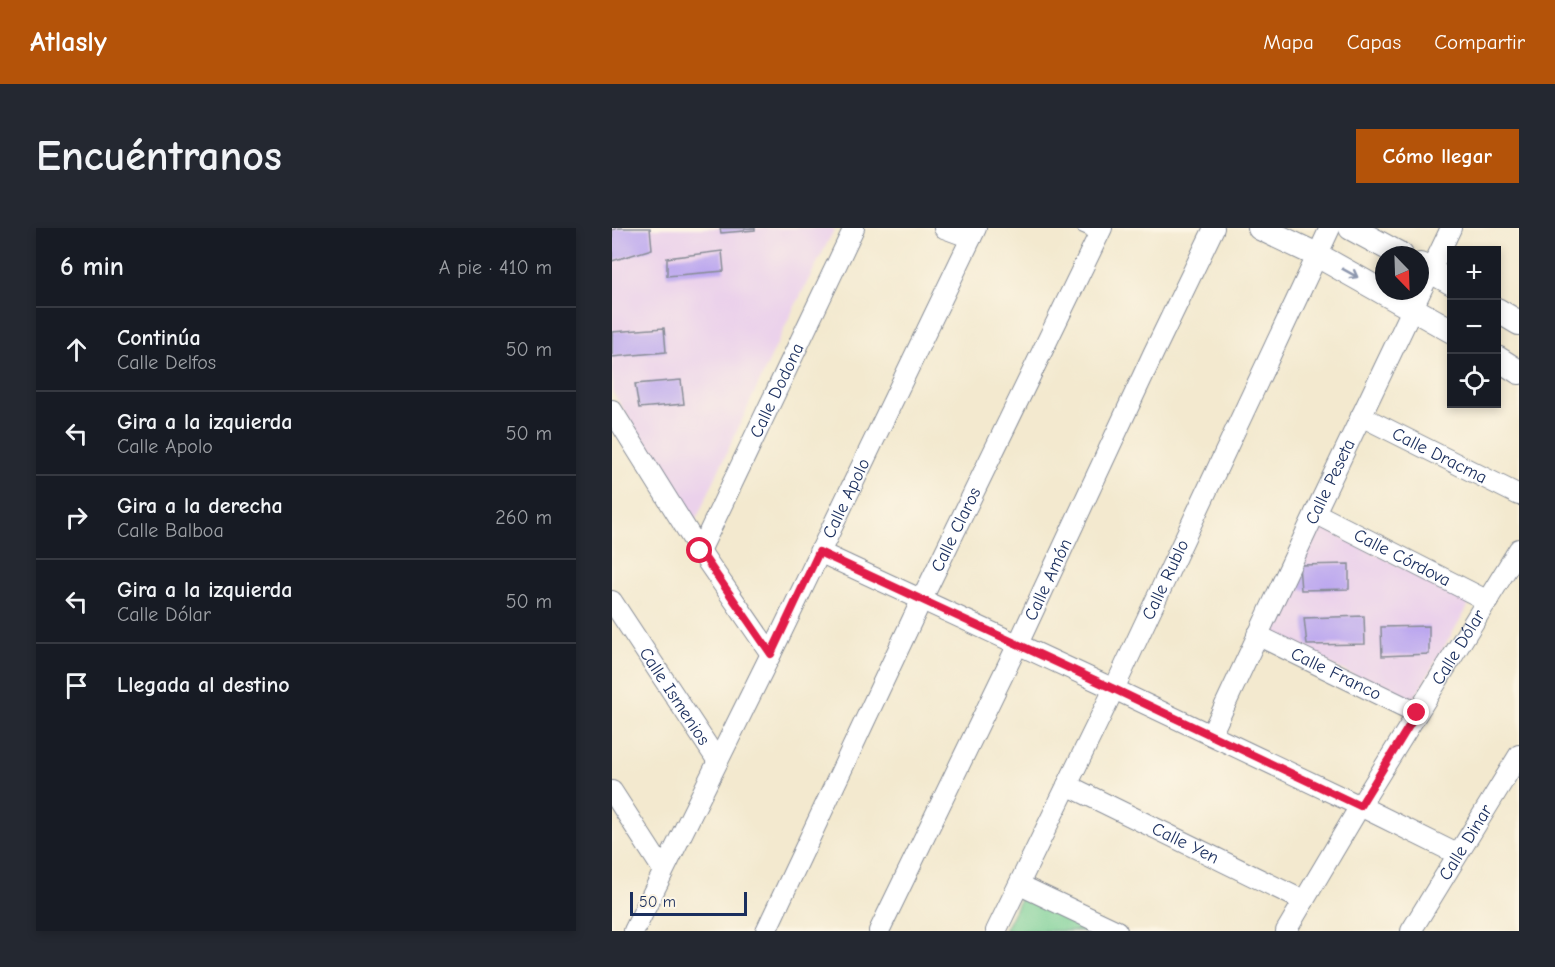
<!DOCTYPE html>
<html lang="es">
<meta charset="utf-8">
<style>
:root{--surface:#171b24;--page:#242831;--text:#f1f3f6;--muted:#9ea1a6;--line:#363941;--accent:#b45309}
body{margin:0;font-family:"Comic Neue",sans-serif;background:var(--page);color:var(--text)}
.controls{position:absolute;right:18px;top:18px;display:grid;overflow:hidden;border-radius:0px;box-shadow:0 3px 9px #0003}
.controls button{width:54px;height:54px;display:grid;place-items:center;padding:0;border:0;border-bottom:2px solid var(--line);background:var(--surface);color:var(--text);font:30px sans-serif}
.compass{position:absolute;left:763px;top:18px;width:54px;height:54px;border-radius:50%;background:var(--surface);box-shadow:0 3px 9px #0003;rotate:157deg}
.scale{position:absolute;left:18px;bottom:15px;width:117px;box-sizing:border-box;padding-left:6px;border:3px solid #1b2f5e;border-top:0;font-size:16px;line-height:21px;white-space:nowrap;color:#1b2f5e;-webkit-text-stroke:4px #fcf5e5;paint-order:stroke}
.stop{position:absolute;width:18px;height:18px;margin:-14px;border:4px solid #e11d48;border-radius:50%;background:#fff}
.stop.end{background:#e11d48;border-color:#fff;box-shadow:0 2px 6px #0008}
.list{margin:0;padding:0;list-style:none}
h2{display:flex;justify-content:space-between;align-items:center;height:78px;margin:0;padding:0 24px;font-size:26px}
h2 small{font-size:20px;font-weight:400;color:var(--muted)}
.list li{display:grid;grid-template-columns:39px 1fr auto;gap:18px;align-items:center;box-sizing:border-box;height:84px;padding:0 24px;border-top:2px solid var(--line)}
.list b{display:block;font-size:22px;white-space:nowrap}
.list p{margin:0;font-size:20px;white-space:nowrap;color:var(--muted)}
.list em{font-size:20px;font-style:normal;color:var(--muted)}
.icon{flex:none;width:33px;height:33px;fill:none;stroke:currentColor;stroke-width:2;stroke-linecap:round;stroke-linejoin:round}
.map{position:relative;flex:none;width:907px;height:703px;overflow:hidden;border-radius:0px}
header{display:flex;align-items:center;gap:36px;box-sizing:border-box;height:84px;padding:0 30px;background:var(--accent);color:#fff}
header strong{font-size:28px}
nav{display:flex;gap:33px;margin-inline-start:auto;font-size:21px}
.intro{display:flex;align-items:center;justify-content:space-between;box-sizing:border-box;height:144px;padding:0 36px}
h1{margin:0;font-size:42px}
.button{padding:15px 27px;border-radius:0px;background:var(--accent);color:#fff;font-size:21px;font-weight:700}
main{display:flex;gap:36px;padding:0 36px}
aside{flex:1;background:var(--surface);border-radius:0px;box-shadow:0 3px 9px #0003}
.map>svg:first-child{display:block}
.built{fill:#ebd1eb}
.green{fill:#73cd93;stroke:#477e78;stroke-width:1.5}
.building{fill:#bca7ef}
.lines{fill:none;stroke-linecap:round;stroke-linejoin:round}
.service-casing{stroke:#878c96;stroke-width:11}
.minor-casing{stroke:#878c96;stroke-width:22}
.tertiary-casing{stroke:#878c96;stroke-width:26}
.service{stroke:#fff;stroke-width:9}
.minor{stroke:#fff;stroke-width:20}
.tertiary{stroke:#fff;stroke-width:24}
.oneway{stroke:#8d97ae}
.route{stroke:#e11d48;stroke-width:8}
.labels{text-anchor:middle;stroke-width:4.5;stroke-linejoin:round;paint-order:stroke}
.street-label{font-size:18px;fill:#1b2f5e;stroke:#fcf5e5}
</style>
<header>
<strong>Atlasly</strong>
<nav><a>Mapa</a><a>Capas</a><a>Compartir</a></nav>
</header>
<div class="intro"><h1>Encuéntranos</h1><a class="button">Cómo llegar</a></div>
<main>
<aside>
<h2>6 min<small>A pie · 410 m</small></h2>
<ul class="list">
<li><svg class="icon" aria-label="ahead" viewBox="0 0 24 24"><path d="M12 20V5M6 11l6-6 6 6"/></svg><div><b>Continúa</b><p>Calle Delfos</p></div><em>50 m</em></li>
<li><svg class="icon" aria-label="left" viewBox="0 0 24 24"><path d="M17 20v-9H6M10 6l-5 5 5 5"/></svg><div><b>Gira a la izquierda</b><p>Calle Apolo</p></div><em>50 m</em></li>
<li><svg class="icon" aria-label="right" viewBox="0 0 24 24"><path d="M7 20v-9h11M14 6l5 5-5 5"/></svg><div><b>Gira a la derecha</b><p>Calle Balboa</p></div><em>260 m</em></li>
<li><svg class="icon" aria-label="left" viewBox="0 0 24 24"><path d="M17 20v-9H6M10 6l-5 5 5 5"/></svg><div><b>Gira a la izquierda</b><p>Calle Dólar</p></div><em>50 m</em></li>
<li><svg class="icon" aria-label="arrive" viewBox="0 0 24 24"><path d="M6 21V4h12l-3 4 3 4H6"/></svg><div><b>Llegada al destino</b></div></li>
</ul>
</aside>
<div class="map">
<svg width="907" height="703" viewBox="0 0 907 703">
<rect width="100%" height="100%" fill="#fcf5e5"/>
<filter id="ink" filterUnits="userSpaceOnUse"><feTurbulence type="fractalNoise" baseFrequency=".0167" numOctaves="2"/><feDisplacementMap in="SourceGraphic" scale="12" xChannelSelector="R" yChannelSelector="G"/><feConvolveMatrix kernelMatrix="1 2 1 2 8 2 1 2 1" color-interpolation-filters="sRGB"/></filter>
<filter id="wash" filterUnits="userSpaceOnUse"><feTurbulence type="fractalNoise" baseFrequency=".008" numOctaves="4" result="noise"/><feDisplacementMap in="SourceGraphic" scale="24" xChannelSelector="R" yChannelSelector="G"/><feGaussianBlur stdDeviation="1.35" result="paint"/><feColorMatrix in="noise" values="0 0 0 0 0 0 0 0 0 0 0 0 0 0 0 0 0 1.4 0 .05"/><feComposite in="paint" operator="in"/></filter>
<g filter="url(#wash)">
<rect width="100%" height="100%" fill="#f3e9cf"/>
<g class="built">
<polygon points="0,0 223,0 177,90 82,296 0,163"/>
<polygon points="705,297 859,373 799,476 656,405"/>
</g>
<polygon class="green" points="410,667 483,703 392,703"/>
<g id="blocks">
<g class="building">
<polygon points="6,0 38,0 40,21 0,33 0,2"/>
<polygon points="108,0 143,0 143,2 109,5"/>
<polygon points="110,23 112,43 55,48 55,30"/>
<polygon points="52,100 54,124 0,129 0,104"/>
<polygon points="69,152 72,176 27,180 23,156"/>
<polygon points="737,336 737,361 689,362 687,337"/>
<polygon points="752,388 753,416 695,417 692,390"/>
<polygon points="817,398 817,426 770,428 769,399"/>
</g>
</g>
</g>
<g filter="url(#ink)">
<use href="#blocks" fill-opacity="0" stroke="#878c96" stroke-width="1.5"/>
<g class="lines">
<g class="service-casing">
<polyline id="service" points="470,0 486,7"/>
</g>
<g class="minor-casing">
<g id="minor">
<polyline points="332,0 359,10"/>
<polyline points="0,182 88,323 159,426"/>
<path id="s1" d="M 749,188 L 907,267"/>
<path id="s2" d="M 703,285 L 876,373"/>
<path id="s3" d="M 88,323 L 242,0"/>
<polyline points="207,324 502,461 748,578 845,626"/>
<path id="s4" d="M 0,373 L 105,532"/>
<path id="s5" d="M 645,407 L 805,485"/>
<path id="s6" d="M 599,507 L 703,285 L 839,0"/>
<path id="s7" d="M 455,557 L 692,673"/>
<polyline points="0,563 51,642"/>
<polyline points="408,657 505,703"/>
<path id="s8" d="M 22,703 L 159,426 L 364,0"/>
<path id="s9" d="M 154,703 L 310,371 L 490,0"/>
<path id="s10" d="M 267,703 L 406,416 L 542,124 L 602,0"/>
<path id="s11" d="M 384,703 L 502,461 L 718,0"/>
<path id="s12" d="M 674,703 L 748,578 L 907,321"/>
<path id="s13" d="M 799,703 L 907,527"/>
</g>
</g>
<g class="tertiary-casing">
<g id="tertiary">
<polyline points="648,0 705,27 840,103"/>
<polyline points="739,0 789,27"/>
<polyline points="808,37 840,55"/>
<polyline points="885,82 907,95"/>
<polyline points="885,130 907,144"/>
</g>
</g>
<use href="#service" class="service"/>
<use href="#minor" class="minor"/>
<use href="#tertiary" class="tertiary"/>
</g>
<defs><path id="oneway-shaft" d="M-6 0H5M1.5-3L5.5 0L1.5 3" fill="none" stroke-width="1.6" stroke-linecap="round" stroke-linejoin="round" transform="scale(1.5)"/></defs>
<use class="oneway" href="#oneway-shaft" transform="translate(738 45) rotate(29)"/>
</g>
<g class="lines" filter="url(#ink)">
<polyline class="route" points="88,323 159,426 207,324 502,461 748,578 805,485"/>
</g>
<g class="labels">
<g class="street-label">
<text dy="6" stroke="none"><textPath href="#s3" startOffset="178">Calle Dodona</textPath></text>
<text dy="6" stroke="none"><textPath href="#s1" startOffset="88">Calle Dracma</textPath></text>
<text dy="6" stroke="none"><textPath href="#s6" startOffset="280">Calle Peseta</textPath></text>
<text dy="6" stroke="none"><textPath href="#s8" startOffset="482">Calle Apolo</textPath></text>
<text dy="6" stroke="none"><textPath href="#s9" startOffset="444">Calle Claros</textPath></text>
<text dy="6" stroke="none"><textPath href="#s2" startOffset="98">Calle Córdova</textPath></text>
<text dy="6" stroke="none"><textPath href="#s10" startOffset="390">Calle Amón</textPath></text>
<text dy="6" stroke="none"><textPath href="#s11" startOffset="390">Calle Rublo</textPath></text>
<text dy="6" stroke="none"><textPath href="#s12" startOffset="332">Calle Dólar</textPath></text>
<text dy="6" stroke="none"><textPath href="#s5" startOffset="88">Calle Franco</textPath></text>
<text dy="6" stroke="none"><textPath href="#s4" startOffset="114">Calle Ismenios</textPath></text>
<text dy="6" stroke="none"><textPath href="#s7" startOffset="132">Calle Yen</textPath></text>
<text dy="6" stroke="none"><textPath href="#s13" startOffset="104">Calle Dinar</textPath></text>
</g>
</g>
</svg>
<div class="controls">
<button>+</button>
<button>−</button>
<button><svg class="icon" aria-label="locate" viewBox="0 0 24 24"><circle cx="12" cy="12" r="6"/><path d="M12 2v4M12 18v4M2 12h4M18 12h4"/></svg></button>
</div>
<svg class="compass" viewBox="-18 -18 36 36"><path d="M0-13l5 13h-10z" fill="#e53935"/><path d="M0 13l5-13h-10z" fill="#9ea1a6"/></svg>
<div class="scale">50 m</div>
<div class="stop" style="left:88px;top:323px"></div>
<div class="stop end" style="left:805px;top:485px"></div>
</div>
</main>
